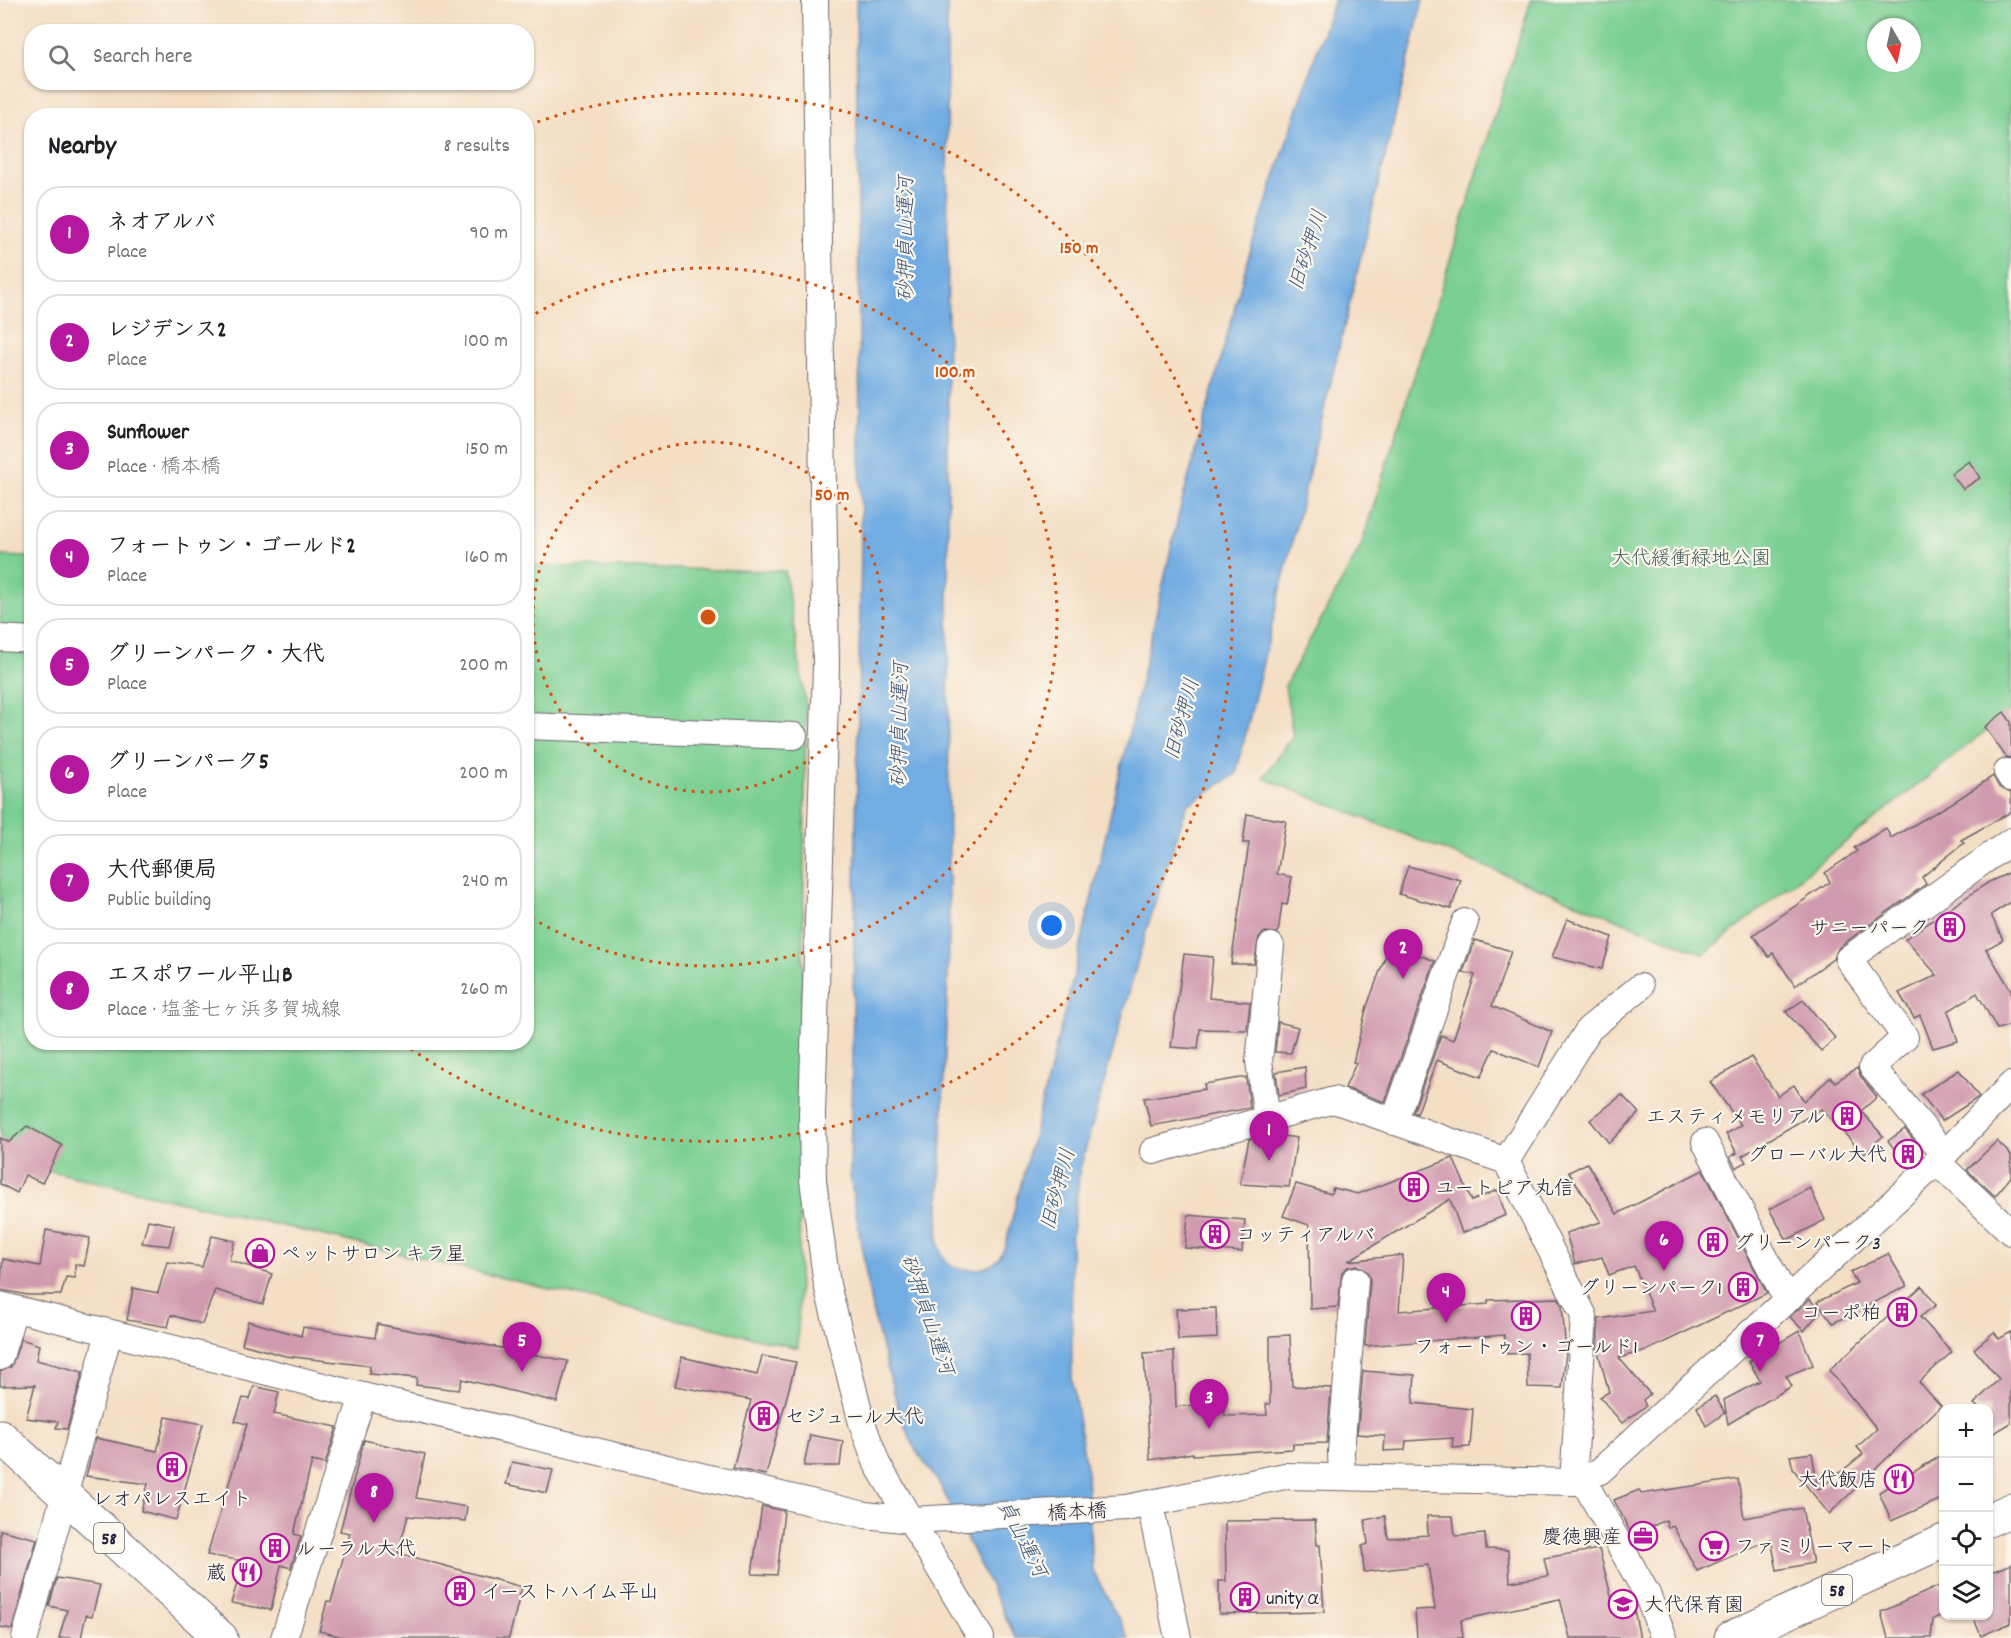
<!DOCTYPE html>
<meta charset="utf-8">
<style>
:root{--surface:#fff;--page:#f2f2f2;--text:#202124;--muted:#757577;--line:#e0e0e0;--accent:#b5179e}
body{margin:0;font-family:Dekko,"Klee One",sans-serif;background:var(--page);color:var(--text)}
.controls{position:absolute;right:18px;bottom:18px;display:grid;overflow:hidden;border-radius:12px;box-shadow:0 2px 4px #0004}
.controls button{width:54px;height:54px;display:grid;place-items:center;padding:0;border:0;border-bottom:2px solid var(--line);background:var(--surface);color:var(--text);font:30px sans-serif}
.compass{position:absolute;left:1867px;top:18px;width:54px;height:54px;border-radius:50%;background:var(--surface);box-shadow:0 2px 4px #0004;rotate:171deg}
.you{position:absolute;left:1052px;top:926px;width:21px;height:21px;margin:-15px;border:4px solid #fff;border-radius:50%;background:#1a73e8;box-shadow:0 0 0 9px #1a73e833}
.badge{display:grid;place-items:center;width:39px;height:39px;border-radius:50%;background:var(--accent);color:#fff;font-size:20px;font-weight:700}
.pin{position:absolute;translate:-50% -50px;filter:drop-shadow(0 2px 3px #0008)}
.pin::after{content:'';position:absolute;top:32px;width:21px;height:18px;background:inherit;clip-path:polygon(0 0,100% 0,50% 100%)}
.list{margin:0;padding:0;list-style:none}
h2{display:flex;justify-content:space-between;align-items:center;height:78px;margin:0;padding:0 24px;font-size:26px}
h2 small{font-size:20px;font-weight:400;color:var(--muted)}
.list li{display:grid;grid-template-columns:39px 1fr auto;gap:18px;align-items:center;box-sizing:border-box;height:96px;margin:0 12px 12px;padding:0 12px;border:2px solid var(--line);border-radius:24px}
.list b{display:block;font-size:22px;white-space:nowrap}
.list p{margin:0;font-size:20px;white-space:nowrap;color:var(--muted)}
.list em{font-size:20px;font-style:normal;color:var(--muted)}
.icon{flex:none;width:33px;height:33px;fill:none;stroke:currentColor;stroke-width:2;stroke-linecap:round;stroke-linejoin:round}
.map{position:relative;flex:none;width:2011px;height:1638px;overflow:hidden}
.search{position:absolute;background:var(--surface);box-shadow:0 2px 4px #0004;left:24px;top:24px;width:510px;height:66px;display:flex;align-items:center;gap:15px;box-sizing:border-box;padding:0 21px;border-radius:24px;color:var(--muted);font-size:22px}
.panel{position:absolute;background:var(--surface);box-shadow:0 2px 4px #0004;left:24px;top:108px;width:510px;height:942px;border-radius:24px}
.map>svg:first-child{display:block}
.green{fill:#7acf93;stroke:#4e7867;stroke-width:1.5;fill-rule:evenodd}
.water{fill:#71ace2;stroke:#4a678e;stroke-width:1.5}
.building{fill:#d19baf}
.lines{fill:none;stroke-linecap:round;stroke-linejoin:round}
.street-casing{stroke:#6c646b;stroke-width:28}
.primary-casing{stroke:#6c646b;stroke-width:35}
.street{stroke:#fff;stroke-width:26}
.primary{stroke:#fff;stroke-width:33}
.ring{fill:none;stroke:#d45411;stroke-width:3;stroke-dasharray:3 6}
.labels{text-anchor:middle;stroke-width:4.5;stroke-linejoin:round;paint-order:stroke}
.shield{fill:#fbf7ec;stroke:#636270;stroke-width:1.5}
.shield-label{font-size:18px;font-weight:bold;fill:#22223b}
.park-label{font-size:20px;fill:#415f5a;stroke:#fbf7ec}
.poi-label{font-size:20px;fill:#22223b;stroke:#fbf7ec;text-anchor:start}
.street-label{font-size:20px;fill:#22223b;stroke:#fbf7ec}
.water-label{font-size:21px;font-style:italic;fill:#42597e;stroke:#fbf7ec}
.centre{fill:#d45411;stroke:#fbf7ec;stroke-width:3}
.ring-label{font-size:18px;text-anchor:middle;font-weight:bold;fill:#d45411;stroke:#fbf7ec;stroke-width:4.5;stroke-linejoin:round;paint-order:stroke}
</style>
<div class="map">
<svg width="2011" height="1638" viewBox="0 0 2011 1638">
<rect width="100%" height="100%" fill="#fbf7ec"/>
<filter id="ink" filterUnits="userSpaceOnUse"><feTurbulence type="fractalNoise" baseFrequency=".0167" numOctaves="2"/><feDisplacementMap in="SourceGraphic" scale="12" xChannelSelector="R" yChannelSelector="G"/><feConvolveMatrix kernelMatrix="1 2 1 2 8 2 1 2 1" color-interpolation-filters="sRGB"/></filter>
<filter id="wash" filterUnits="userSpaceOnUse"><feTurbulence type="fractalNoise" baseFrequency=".008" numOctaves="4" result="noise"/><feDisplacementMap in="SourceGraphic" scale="24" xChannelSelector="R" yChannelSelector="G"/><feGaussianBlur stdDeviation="1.35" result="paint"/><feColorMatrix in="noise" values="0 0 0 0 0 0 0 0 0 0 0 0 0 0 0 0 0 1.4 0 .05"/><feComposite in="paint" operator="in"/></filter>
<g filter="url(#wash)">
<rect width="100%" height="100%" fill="#f4dec4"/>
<g class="green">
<path d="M 1531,0 L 2011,0 L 2011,711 L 1704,954 L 1263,778 L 1293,736 L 1285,686 L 1361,546 ZM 1876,27 L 1912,27 L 1912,63 L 1876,63 Z"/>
<polygon points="0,556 31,557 32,1042 526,1042 527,566 785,571 806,706 798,1348 0,1159"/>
</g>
<path class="water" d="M 856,0 L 947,0 L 949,947 L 938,1238 C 939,1247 941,1258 949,1264 C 961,1272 988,1272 998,1259 C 1001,1256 1003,1251 1005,1247 L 1074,975 L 1180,509 L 1249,255 L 1334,0 L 1423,0 L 1236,774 L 1187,805 L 1146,931 L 1080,1169 L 1071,1241 L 1072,1379 L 1087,1474 L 1092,1569 L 1129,1638 L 1016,1638 L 939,1483 L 916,1451 L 900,1415 L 872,1310 L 850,1176 L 861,545 Z"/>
<g id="blocks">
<g class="building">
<polygon points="1969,461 1980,478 1963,489 1951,474"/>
<polygon points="2004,712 2011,722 2011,758 2006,757 1985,727"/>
<polygon points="1993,776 1999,787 2011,793 2011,812 1961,840 1964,843 1922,877 1926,884 1839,947 1833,959 1795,986 1773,953 1769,957 1753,935 1830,882 1825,873 1857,851 1854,848 1886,828 1891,838 1952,803"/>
<polygon points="1247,814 1286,821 1277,874 1292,877 1287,905 1282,904 1278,933 1265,932 1259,937 1254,964 1231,964 1249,843 1243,843"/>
<polygon points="1408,866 1461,880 1451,909 1399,894"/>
<polygon points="2011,872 2011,902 1992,914 1992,917 2003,940 1986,949 2011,990 2011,1025 1997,1029 1977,993 1948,1011 1958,1041 1933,1048 1920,1015 1914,1018 1899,993 1937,975 1905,939 1989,882"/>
<polygon points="1567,919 1612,937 1602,969 1552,957"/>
<polygon points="1475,940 1511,951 1492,1006 1552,1032 1539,1067 1494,1049 1481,1077 1437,1060 1417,1114 1413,1112 1441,1035 1453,1040 1475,975 1463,972"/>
<polygon points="1390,944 1435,961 1385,1102 1345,1088 1356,1063 1353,1062 1367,1006"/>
<polygon points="1184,954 1213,957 1209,998 1250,1002 1247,1030 1200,1029 1198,1049 1171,1047"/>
<polygon points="1803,1000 1835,1038 1821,1051 1786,1012"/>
<polygon points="1278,1022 1298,1027 1291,1053 1275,1052"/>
<polygon points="1751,1057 1778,1096 1794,1085 1804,1101 1831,1077 1835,1082 1857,1068 1861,1077 1877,1097 1861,1111 1883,1136 1864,1154 1821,1109 1742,1156 1746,1162 1736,1168 1730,1157 1737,1153 1726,1134 1741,1125 1710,1082"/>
<polygon points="1305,1067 1306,1089 1279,1095 1276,1072"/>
<polygon points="1959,1070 1979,1097 1942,1121 1921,1094"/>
<polygon points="1246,1077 1250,1108 1151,1126 1144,1098 1205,1089 1204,1084"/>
<polygon points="1622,1095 1639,1113 1609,1143 1590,1120"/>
<polygon points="27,1126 62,1145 42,1183 25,1175 17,1193 0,1184 0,1138 9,1142"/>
<polygon points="1905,1129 1921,1149 1909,1167 1888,1141"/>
<polygon points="1269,1134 1297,1138 1289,1187 1240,1184 1249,1139"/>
<polygon points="1997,1141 2011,1155 2011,1177 1995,1196 1967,1170"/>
<polygon points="1453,1158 1472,1201 1497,1190 1506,1215 1462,1233 1450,1199 1348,1261 1403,1255 1399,1311 1488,1304 1488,1300 1558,1298 1562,1306 1566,1352 1562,1388 1528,1387 1527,1353 1507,1354 1504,1335 1365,1346 1370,1281 1368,1273 1357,1265 1348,1267 1342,1272 1338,1307 1310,1309 1309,1225 1283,1216 1296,1184 1331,1194 1333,1188 1358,1194"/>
<polygon points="1587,1163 1617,1214 1703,1170 1767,1293 1650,1349 1619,1358 1650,1394 1643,1400 1646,1406 1622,1423 1600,1397 1609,1392 1597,1348 1599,1319 1653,1311 1634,1266 1609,1275 1602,1257 1575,1264 1566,1233 1601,1222 1569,1172"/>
<polygon points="1810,1188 1825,1220 1787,1240 1769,1209"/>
<polygon points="1188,1215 1245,1220 1242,1252 1185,1248"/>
<polygon points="148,1220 174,1225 169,1246 142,1243"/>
<polygon points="46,1230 90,1238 84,1266 75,1264 75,1278 66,1277 61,1295 28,1295 0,1290 3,1259 40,1266"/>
<polygon points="212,1236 235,1241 229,1260 272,1274 263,1304 215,1290 202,1324 171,1315 168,1327 127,1320 133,1288 158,1293 167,1262 202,1267"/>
<polygon points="1888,1254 1907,1286 1833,1323 1817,1302 1857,1283 1850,1272"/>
<polygon points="1922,1286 1936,1305 1920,1317 1952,1352 1919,1382 1941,1406 1829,1514 1793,1469 1790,1456 1812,1453 1818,1490 1863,1454 1857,1447 1877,1429 1829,1370"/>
<polygon points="1810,1299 1820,1312 1804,1331 1790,1317"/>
<polygon points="1216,1308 1217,1338 1178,1340 1176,1309"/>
<polygon points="248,1321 301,1336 303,1327 375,1338 377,1324 568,1361 557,1402 462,1379 459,1390 416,1385 417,1378 369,1374 370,1366 285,1356 242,1344"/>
<polygon points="1799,1331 1813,1365 1786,1376 1792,1386 1728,1424 1724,1400 1760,1381 1749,1361"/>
<polygon points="1994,1332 1999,1339 2011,1332 2011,1423 1989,1436 1989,1408 1979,1408 1974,1404 1999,1379 1974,1349"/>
<polygon points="1290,1335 1292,1386 1331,1388 1327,1443 1293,1444 1293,1449 1193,1455 1193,1453 1150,1460 1144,1353 1174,1351 1176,1407 1223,1402 1225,1416 1267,1415 1266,1404 1270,1404 1270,1336"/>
<polygon points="21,1339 39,1345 36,1360 83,1372 67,1429 56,1428 58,1422 26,1418 35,1385 0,1386 0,1372 11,1367"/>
<polygon points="762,1356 796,1362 766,1475 733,1468 751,1400 675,1386 682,1357 757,1375"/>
<polygon points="1363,1371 1415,1375 1413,1403 1473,1409 1470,1447 1452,1448 1453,1438 1406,1441 1405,1450 1384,1451 1385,1436 1357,1434"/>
<polygon points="254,1386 279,1392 274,1414 337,1427 325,1464 312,1461 294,1534 301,1536 291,1568 281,1565 271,1610 231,1603 244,1561 207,1555 247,1424 235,1421 243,1398 250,1399"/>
<polygon points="1715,1396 1725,1413 1706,1426 1697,1407"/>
<polygon points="166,1417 203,1424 176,1520 141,1511 148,1484 86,1476 96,1438 157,1451"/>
<polygon points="810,1435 843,1441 840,1466 804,1466"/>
<polygon points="364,1440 425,1454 416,1498 467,1507 465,1521 408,1516 398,1553 522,1587 509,1638 347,1638 319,1631 327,1601 331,1602 350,1533 340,1531"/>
<polygon points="1944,1454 1944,1498 1891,1521 1879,1492"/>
<polygon points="512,1462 553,1470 547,1493 506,1484"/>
<polygon points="1738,1479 1744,1518 1802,1508 1813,1563 1777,1570 1771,1539 1697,1571 1673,1526 1668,1528 1666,1520 1632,1535 1614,1500 1639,1490 1641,1494"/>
<polygon points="762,1506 784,1511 777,1575 752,1574"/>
<polygon points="1385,1516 1388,1538 1428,1535 1427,1516 1453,1516 1455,1536 1485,1534 1486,1549 1508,1550 1510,1582 1548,1576 1544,1558 1599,1549 1613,1603 1632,1600 1640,1638 1570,1638 1560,1599 1461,1620 1463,1638 1417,1638 1415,1610 1435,1609 1428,1565 1364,1572 1362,1546 1368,1544 1365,1520"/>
<polygon points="1315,1520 1317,1545 1320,1545 1324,1612 1219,1614 1219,1581 1226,1581 1225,1521"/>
<polygon points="0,1530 37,1539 12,1629 0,1627"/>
<polygon points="2011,1564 2011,1623 1981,1636 1973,1616 1989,1616 1989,1573"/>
<polygon points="57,1578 100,1585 92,1616 86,1615 81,1638 59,1638 67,1610 49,1606"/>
<polygon points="1939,1586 1944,1614 1933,1619 1931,1638 1888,1638 1881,1612"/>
</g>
</g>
</g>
<g filter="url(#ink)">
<use href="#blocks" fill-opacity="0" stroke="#6c646b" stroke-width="1.5"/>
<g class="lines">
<g class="street-casing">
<g id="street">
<polyline points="815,0 826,666 812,1115 813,1180 827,1285 862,1423 877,1464 981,1638"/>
<polyline points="0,638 32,640"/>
<polyline points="526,726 794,736"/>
<polyline points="2007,772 2011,778"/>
<polyline points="1267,1119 1259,1061 1271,946"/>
<polyline points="1394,1122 1465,922"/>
<polyline points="1705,1142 1787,1300"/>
<polyline points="1153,1151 1334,1100 1506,1161 1584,1316 1573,1482"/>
<polyline points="1945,1154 1872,1067 1905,1037 1848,959 2011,841"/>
<polyline points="1506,1161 1589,1029 1640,987"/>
<polyline points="1937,1162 2011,1232"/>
<polyline points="0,1305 363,1396 865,1515 912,1520 1126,1508 1285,1476 1573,1482 1600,1471 1937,1162 2011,1085"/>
<polyline points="0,1357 14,1309"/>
<polyline points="1342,1477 1341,1452 1355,1280"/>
<polyline points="1582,1478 1647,1594 1664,1638"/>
<polyline points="1150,1504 1178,1638"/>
<polyline points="25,1638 109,1333"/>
<polyline points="284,1638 363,1396"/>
</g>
</g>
<g class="primary-casing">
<g id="primary">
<polyline points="0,1436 221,1638"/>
<polyline points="1988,1520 2011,1510"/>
<polyline points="1731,1638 1944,1541"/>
</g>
</g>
<use href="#street" class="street"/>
<use href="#primary" class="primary"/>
</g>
</g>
<g class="ring">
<circle cx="708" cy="617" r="175"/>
<path d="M528 318A349 349 0 1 1 528 916"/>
<path d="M529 125A524 524 0 1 1 404 1044"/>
</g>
<defs>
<g id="building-ring" transform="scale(1.5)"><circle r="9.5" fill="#fbf7ec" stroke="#b5179e" stroke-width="1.5"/><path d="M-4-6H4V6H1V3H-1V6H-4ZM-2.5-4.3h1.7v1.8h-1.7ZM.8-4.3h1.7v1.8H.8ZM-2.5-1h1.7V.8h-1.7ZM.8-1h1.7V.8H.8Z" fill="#b5179e"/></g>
<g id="shop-ring" transform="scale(1.5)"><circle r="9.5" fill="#fbf7ec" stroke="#b5179e" stroke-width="1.5"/><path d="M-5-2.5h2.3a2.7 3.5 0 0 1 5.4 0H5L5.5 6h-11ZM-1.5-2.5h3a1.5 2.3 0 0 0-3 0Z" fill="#b5179e"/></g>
<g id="restaurant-ring" transform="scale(1.5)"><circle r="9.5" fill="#fbf7ec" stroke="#b5179e" stroke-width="1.5"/><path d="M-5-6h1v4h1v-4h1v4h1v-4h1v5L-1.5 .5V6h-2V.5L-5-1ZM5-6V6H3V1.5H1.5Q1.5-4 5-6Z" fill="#b5179e"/></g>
<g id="office-ring" transform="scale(1.5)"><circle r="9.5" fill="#fbf7ec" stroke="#b5179e" stroke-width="1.5"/><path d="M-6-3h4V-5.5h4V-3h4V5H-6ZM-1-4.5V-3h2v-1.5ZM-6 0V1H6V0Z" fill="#b5179e"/></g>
<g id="supermarket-ring" transform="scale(1.5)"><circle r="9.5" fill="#fbf7ec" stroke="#b5179e" stroke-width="1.5"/><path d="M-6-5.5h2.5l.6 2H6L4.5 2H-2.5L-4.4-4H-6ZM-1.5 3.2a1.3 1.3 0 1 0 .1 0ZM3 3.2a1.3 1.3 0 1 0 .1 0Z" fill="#b5179e"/></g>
<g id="school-ring" transform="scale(1.5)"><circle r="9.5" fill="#fbf7ec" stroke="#b5179e" stroke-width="1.5"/><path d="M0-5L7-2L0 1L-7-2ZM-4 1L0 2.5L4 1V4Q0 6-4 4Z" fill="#b5179e"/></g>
</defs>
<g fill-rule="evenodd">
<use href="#building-ring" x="1950" y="927"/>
<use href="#building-ring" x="1847" y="1116"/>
<use href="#building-ring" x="1908" y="1154"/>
<use href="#building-ring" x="1414" y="1187"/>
<use href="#building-ring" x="1215" y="1234"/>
<use href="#building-ring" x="1713" y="1242"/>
<use href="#shop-ring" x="260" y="1253"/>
<use href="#building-ring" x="1743" y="1287"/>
<use href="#building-ring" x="1902" y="1312"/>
<use href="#building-ring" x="1526" y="1316"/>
<use href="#building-ring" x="764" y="1416"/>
<use href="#building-ring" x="172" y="1467"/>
<use href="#restaurant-ring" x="1899" y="1479"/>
<use href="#office-ring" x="1643" y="1536"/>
<use href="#supermarket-ring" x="1714" y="1546"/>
<use href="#building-ring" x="275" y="1548"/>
<use href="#restaurant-ring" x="247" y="1572"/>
<use href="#building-ring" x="460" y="1591"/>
<use href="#building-ring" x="1245" y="1597"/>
<use href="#school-ring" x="1623" y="1604"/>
</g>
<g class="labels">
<g class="shield">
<rect x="94" y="1523" width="30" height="30" rx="4.5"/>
<rect x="1822" y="1575" width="30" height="30" rx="4.5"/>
</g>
<g class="shield-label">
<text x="109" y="1544">58</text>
<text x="1837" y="1596">58</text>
</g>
<g class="park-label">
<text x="1691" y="564">大代緩衝緑地公園</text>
</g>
<g class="poi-label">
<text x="1929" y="934" text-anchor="end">サニーパーク</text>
<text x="1826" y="1123" text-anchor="end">エスティメモリアル</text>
<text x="1887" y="1161" text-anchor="end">グローバル大代</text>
<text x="1435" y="1194">ユートピア丸信</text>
<text x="1236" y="1241">コッティアルバ</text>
<text x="1734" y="1249">グリーンパーク3</text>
<text x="281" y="1260">ペットサロン キラ星</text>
<text x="1722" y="1294" text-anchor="end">グリーンパーク1</text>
<text x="1881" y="1319" text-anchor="end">コーポ柏</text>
<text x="1526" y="1353" text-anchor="middle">フォートゥン・ゴールド1</text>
<text x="785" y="1423">セジュール大代</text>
<text x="1878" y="1486" text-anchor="end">大代飯店</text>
<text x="172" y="1505" text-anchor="middle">レオパレスエイト</text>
<text x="1622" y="1543" text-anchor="end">慶徳興産</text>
<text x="1735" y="1553">ファミリーマート</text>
<text x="296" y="1555">ルーラル大代</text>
<text x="226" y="1579" text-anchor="end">蔵</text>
<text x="481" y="1598">イーストハイム平山</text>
<text x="1266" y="1604">unityα</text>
<text x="1644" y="1611">大代保育園</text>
</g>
<g class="street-label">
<text transform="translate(1077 1511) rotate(-3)" y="7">橋本橋</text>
</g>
<g class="water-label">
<text transform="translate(905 239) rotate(-90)" y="7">砂押貞山運河</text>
<text transform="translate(1307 250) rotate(-72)" y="7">旧砂押川</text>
<text transform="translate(1181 719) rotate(-75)" y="7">旧砂押川</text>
<text transform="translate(899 725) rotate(-89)" y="7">砂押貞山運河</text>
<text transform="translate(1057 1189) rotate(-75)" y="7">旧砂押川</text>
<text transform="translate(928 1314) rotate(71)" y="7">砂押貞山運河</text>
<text transform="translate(1023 1538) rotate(63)" y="7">貞山運河</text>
</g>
</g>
<circle cx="708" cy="617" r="9" class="centre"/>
<g class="ring-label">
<text x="1079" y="253">150 m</text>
<text x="955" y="377">100 m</text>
<text x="832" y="500">50 m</text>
</g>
</svg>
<div class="controls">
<button>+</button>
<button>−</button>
<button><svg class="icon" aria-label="locate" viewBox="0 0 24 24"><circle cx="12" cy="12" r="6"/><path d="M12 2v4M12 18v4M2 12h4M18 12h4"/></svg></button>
<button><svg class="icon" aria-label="layers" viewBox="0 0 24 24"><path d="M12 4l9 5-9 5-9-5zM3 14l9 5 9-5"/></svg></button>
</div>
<svg class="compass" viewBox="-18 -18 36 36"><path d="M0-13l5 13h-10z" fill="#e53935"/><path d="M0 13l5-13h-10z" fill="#757577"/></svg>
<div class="you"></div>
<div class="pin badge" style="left:1269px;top:1161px">1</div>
<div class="pin badge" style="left:1403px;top:979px">2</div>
<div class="pin badge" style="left:1209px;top:1429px">3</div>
<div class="pin badge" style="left:1446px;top:1323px">4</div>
<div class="pin badge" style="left:522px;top:1372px">5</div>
<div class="pin badge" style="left:1664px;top:1271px">6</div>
<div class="pin badge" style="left:1760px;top:1372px">7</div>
<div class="pin badge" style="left:374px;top:1523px">8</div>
<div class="search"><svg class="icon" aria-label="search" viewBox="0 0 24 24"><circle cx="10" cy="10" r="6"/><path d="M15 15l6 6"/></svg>Search here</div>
<section class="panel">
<h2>Nearby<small>8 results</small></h2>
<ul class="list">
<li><span class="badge">1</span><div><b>ネオアルバ</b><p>Place</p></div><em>90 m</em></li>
<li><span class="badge">2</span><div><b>レジデンス2</b><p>Place</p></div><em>100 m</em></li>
<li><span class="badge">3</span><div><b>Sunflower</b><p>Place · 橋本橋</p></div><em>150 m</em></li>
<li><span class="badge">4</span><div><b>フォートゥン・ゴールド2</b><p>Place</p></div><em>160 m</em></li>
<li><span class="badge">5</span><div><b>グリーンパーク・大代</b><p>Place</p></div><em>200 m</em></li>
<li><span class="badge">6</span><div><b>グリーンパーク5</b><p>Place</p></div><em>200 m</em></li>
<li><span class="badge">7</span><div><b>大代郵便局</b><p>Public building</p></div><em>240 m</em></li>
<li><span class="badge">8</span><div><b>エスポワール平山B</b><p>Place · 塩釜七ヶ浜多賀城線</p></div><em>260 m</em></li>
</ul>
</section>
</div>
